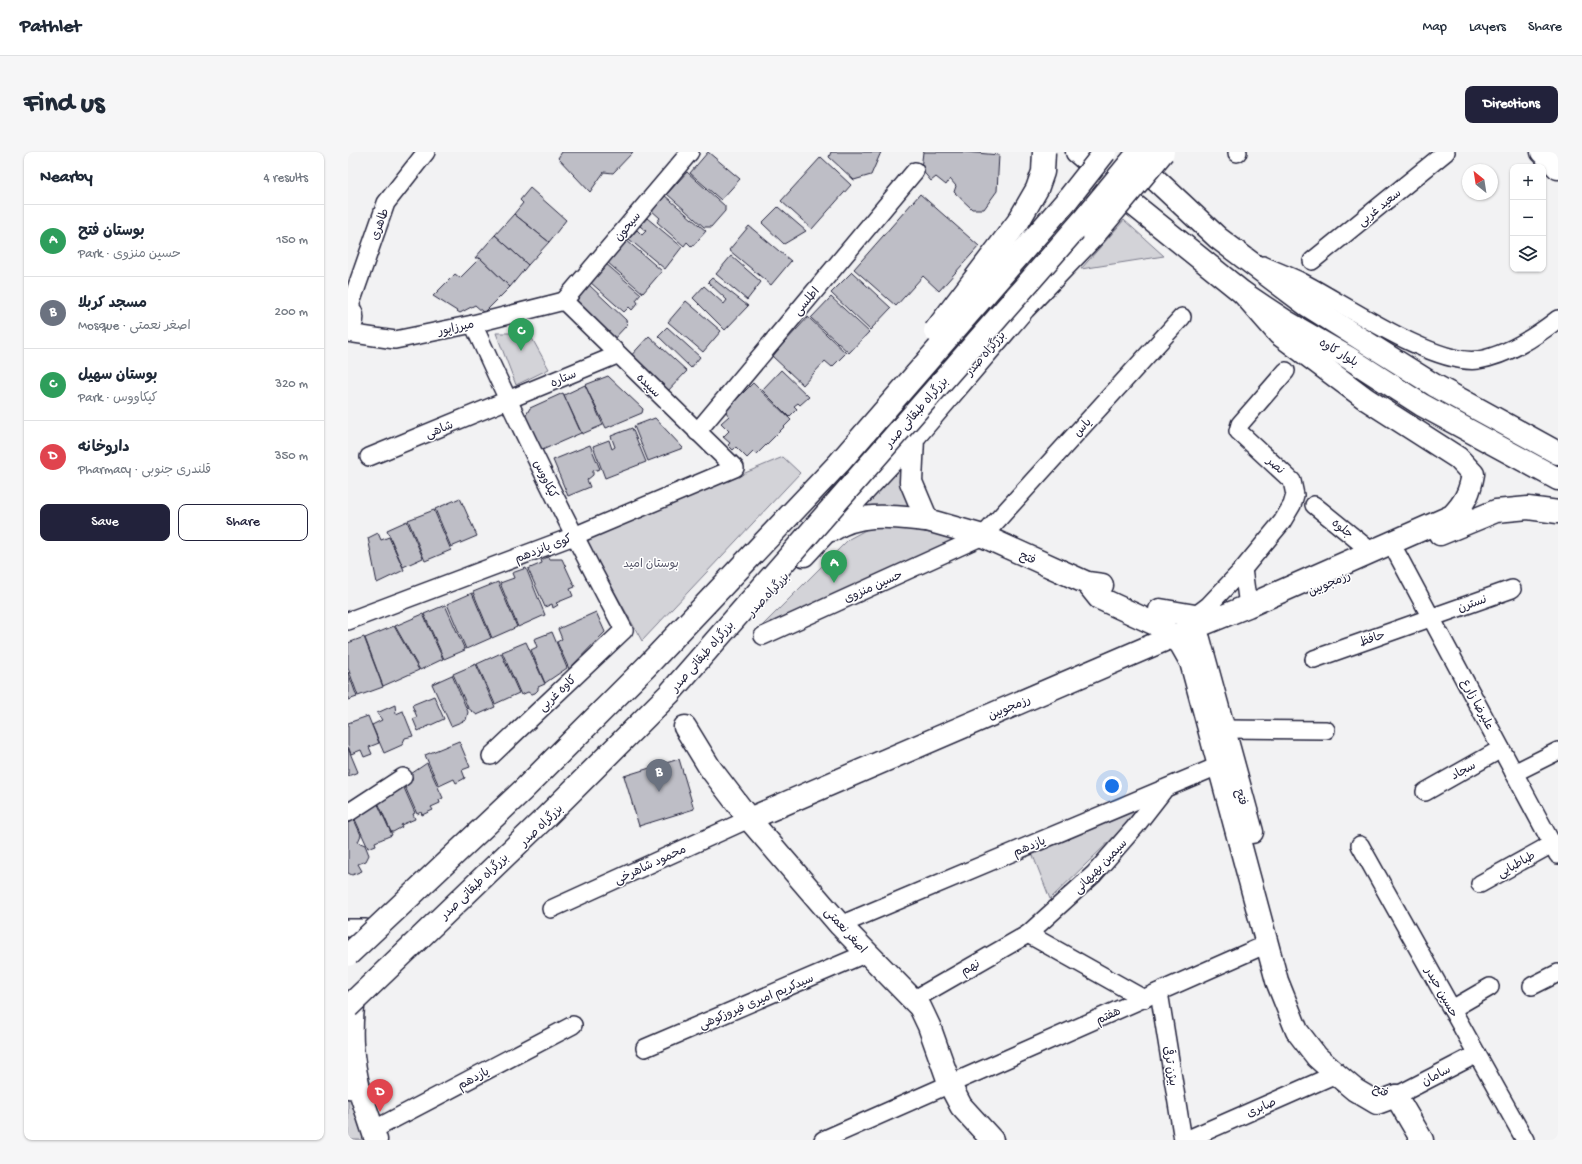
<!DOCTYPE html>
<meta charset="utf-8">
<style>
:root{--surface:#fff;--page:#f6f6f7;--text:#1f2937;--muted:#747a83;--line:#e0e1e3;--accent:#22223b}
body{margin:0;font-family:"Gochi Hand","Playpen Sans Arabic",sans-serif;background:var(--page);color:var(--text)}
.controls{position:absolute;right:12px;top:12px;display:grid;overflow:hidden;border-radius:8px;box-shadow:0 1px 3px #0004}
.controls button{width:36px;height:36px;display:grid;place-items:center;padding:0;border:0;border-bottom:1px solid var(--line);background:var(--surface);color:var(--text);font:20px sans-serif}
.compass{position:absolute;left:1114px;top:12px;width:36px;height:36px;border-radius:50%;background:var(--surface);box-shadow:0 1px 3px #0004;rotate:330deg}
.you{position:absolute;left:764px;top:634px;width:14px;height:14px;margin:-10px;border:3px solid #fff;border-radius:50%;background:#1a73e8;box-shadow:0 0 0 6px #1a73e833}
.badge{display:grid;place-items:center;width:26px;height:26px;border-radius:50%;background:var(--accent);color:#fff;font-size:13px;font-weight:700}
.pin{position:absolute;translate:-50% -33px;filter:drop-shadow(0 1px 2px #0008)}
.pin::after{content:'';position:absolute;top:21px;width:14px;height:12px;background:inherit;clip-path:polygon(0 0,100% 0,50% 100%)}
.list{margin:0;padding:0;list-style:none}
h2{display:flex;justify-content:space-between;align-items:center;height:52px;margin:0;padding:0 16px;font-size:17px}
h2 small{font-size:13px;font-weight:400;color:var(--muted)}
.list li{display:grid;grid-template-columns:26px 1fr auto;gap:12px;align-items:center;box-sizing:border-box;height:72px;padding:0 16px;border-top:1px solid var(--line)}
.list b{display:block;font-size:15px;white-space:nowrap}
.list p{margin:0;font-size:13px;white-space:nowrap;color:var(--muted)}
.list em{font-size:13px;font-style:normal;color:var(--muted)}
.actions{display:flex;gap:8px;padding:12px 16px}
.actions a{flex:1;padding:9px 0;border:1px solid var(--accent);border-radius:8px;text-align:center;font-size:14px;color:var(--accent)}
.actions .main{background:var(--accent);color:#fff}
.icon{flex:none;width:22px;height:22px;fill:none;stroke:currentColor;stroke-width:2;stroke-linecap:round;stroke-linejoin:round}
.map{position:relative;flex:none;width:1210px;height:988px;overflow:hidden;border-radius:8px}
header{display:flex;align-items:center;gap:24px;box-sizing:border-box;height:56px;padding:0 20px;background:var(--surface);border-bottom:1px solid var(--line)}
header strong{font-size:19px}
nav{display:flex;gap:22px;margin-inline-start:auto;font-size:14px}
.intro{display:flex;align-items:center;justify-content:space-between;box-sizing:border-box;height:96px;padding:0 24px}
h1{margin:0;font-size:28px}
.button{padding:10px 18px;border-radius:8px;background:var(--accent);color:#fff;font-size:14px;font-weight:700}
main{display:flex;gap:24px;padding:0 24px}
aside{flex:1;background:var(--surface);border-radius:8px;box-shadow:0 1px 3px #0004}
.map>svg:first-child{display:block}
.green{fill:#d3d3d8;stroke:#7a7a8a}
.building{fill:#bebec6;stroke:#22223b}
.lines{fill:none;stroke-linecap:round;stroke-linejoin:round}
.street-casing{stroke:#22223b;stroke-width:20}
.secondary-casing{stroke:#22223b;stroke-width:25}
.primary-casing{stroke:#22223b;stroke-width:25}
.highway-casing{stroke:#22223b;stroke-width:25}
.street{stroke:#fff;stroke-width:17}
.secondary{stroke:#fff;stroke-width:22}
.primary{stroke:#fff;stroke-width:22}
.highway{stroke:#fff;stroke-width:22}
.highway-bridge-casing{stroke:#22223b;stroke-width:25;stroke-linecap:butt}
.highway-bridge{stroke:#fff;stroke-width:22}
.labels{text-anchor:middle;stroke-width:3;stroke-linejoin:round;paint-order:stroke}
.street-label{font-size:12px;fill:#22223b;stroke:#fff}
.park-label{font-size:12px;fill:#57576a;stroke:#fff}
</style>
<header>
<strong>Pathlet</strong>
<nav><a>Map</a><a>Layers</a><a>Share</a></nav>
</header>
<div class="intro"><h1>Find us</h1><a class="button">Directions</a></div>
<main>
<aside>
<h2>Nearby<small>4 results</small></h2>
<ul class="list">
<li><span class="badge" style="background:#2e9e5b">A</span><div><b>بوستان فتح</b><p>Park · حسین منزوی</p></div><em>150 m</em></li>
<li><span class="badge" style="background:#6b7280">B</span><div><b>مسجد کربلا</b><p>Mosque · اصغر نعمتی</p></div><em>200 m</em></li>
<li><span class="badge" style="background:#2e9e5b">C</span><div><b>بوستان سهیل</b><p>Park · کیکاووس</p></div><em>320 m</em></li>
<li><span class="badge" style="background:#e0444e">D</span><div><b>داروخانه</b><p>Pharmacy · قلندری جنوبی</p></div><em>350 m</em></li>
</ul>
<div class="actions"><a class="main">Save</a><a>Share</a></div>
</aside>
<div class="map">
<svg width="1210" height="988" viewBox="0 0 1210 988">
<rect width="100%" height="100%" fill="#f2f2f3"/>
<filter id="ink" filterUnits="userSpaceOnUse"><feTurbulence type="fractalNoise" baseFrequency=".025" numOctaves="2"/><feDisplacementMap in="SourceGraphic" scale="8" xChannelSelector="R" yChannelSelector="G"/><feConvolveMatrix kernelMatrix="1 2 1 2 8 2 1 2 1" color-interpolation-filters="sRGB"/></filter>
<g filter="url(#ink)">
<g class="green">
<polygon points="776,68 816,104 733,117"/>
<polygon points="148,181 181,181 201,217 168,233"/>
<polygon points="554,297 570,361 510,356"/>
<polygon points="435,305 452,321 294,489 238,388"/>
<polygon points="525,374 548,375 616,387 414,474 501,387"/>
<polygon points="794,652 774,677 702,747 684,701"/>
<polygon points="0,944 3,944 19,988 0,988"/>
</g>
<g class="building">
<polygon points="214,0 285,0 265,21 256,20 242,40 210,6"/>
<polygon points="360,0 392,27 373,48 342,21"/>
<polygon points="483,0 533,0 523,23 506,28 481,5"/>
<polygon points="575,0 617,0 651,3 649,39 636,57 624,57 606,40 608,34 602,27 598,33 588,25 583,29 573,17"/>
<polygon points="473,5 503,33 464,77 433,49"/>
<polygon points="339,20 377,54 377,59 363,75 356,75 319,42"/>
<polygon points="182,36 218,68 201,90 166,62 175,51 172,48"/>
<polygon points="572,42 631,94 591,139 575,124 548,154 506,117"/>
<polygon points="316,43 358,79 344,95 339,90 336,94 309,70 312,66 303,58"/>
<polygon points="430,55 458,79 436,92 414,71"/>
<polygon points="166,62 201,90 180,113 147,83"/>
<polygon points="299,66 334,95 317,117 281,87 289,78 294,83 298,79 292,74"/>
<polygon points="401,74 443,109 423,133 381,98"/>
<polygon points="147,83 180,113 162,135 132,106 127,106"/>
<polygon points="278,88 314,119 295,141 259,110"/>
<polygon points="383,104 413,130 399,148 368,122"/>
<polygon points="132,106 162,135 136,161 127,153 112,161 85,144 107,122 112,126"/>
<polygon points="257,111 293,142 288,148 290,151 284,158 281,155 276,160 242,130"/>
<polygon points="504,120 543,156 522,178 483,141"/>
<polygon points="364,126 400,154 377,178 345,146 356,134 376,152 379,148 360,130"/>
<polygon points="241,133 278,168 279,173 263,190 222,153"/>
<polygon points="483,145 521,180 501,201 463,166"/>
<polygon points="338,149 373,179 355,200 320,170"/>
<polygon points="460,165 498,201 484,215 477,209 455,233 424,204"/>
<polygon points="319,175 352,205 343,216 310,184"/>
<polygon points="301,184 339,219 317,242 279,208"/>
<polygon points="433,218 461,245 452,253 450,251 446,254 449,257 441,265 414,238"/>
<polygon points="260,224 295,257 294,261 258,276 237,233"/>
<polygon points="405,231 443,268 408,303 405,300 399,306 388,295 385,298 380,293 382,291 375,285 381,279 373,271 381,264 377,259"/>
<polygon points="237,233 255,273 234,282 216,243"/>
<polygon points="215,241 233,281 192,299 177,265 182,256"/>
<polygon points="307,266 335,296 300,309 286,274"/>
<polygon points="284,276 298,310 257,326 245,294 261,288 264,297 267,295 263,284"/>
<polygon points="242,293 252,317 245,319 245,323 239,328 242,335 220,344 205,308"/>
<polygon points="112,346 129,384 103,395 87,357"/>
<polygon points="86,358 103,398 77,409 60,368"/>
<polygon points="59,369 75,406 55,415 39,378"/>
<polygon points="30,381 33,388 41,385 56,418 29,431 20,386"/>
<polygon points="200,405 201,407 214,407 227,435 222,437 225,444 208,451 210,453 205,456 204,452 197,455 180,417 194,411 193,408"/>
<polygon points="178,416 197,463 170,475 152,431 166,426 164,421"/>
<polygon points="150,430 169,475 144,486 125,440"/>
<polygon points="124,441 143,486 118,497 99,452"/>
<polygon points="97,453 117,498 96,507 76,462"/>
<polygon points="248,460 257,480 221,517 209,490 214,487 210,477"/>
<polygon points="75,462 95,507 72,518 47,474"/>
<polygon points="46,474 71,518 35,534 17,486"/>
<polygon points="204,480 219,516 197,531 183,498 189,495 186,487"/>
<polygon points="16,485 35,535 10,544 0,516 0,491"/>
<polygon points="178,490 197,532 190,535 190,538 187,541 183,542 180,540 173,543 154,500"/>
<polygon points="153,501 171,541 147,552 129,512"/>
<polygon points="128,512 147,555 129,563 120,556 105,522"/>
<polygon points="0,520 9,545 0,548"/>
<polygon points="104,523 120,560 118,568 103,574 84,532"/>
<polygon points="86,544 96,567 70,579 65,567 69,565 64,553"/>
<polygon points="47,553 48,562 55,559 65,584 57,586 54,593 36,601 24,573 34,568 29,561"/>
<polygon points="20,564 31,591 21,595 24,602 16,605 13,598 3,602 0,594 0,571"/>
<polygon points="111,589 122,615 114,618 117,626 108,631 106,627 91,634 77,603"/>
<polygon points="0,596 10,620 0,624"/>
<polygon points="331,607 346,657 291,674 276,624"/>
<polygon points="79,611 95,646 91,648 92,651 83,655 85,658 74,663 73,660 69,662 54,628"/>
<polygon points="53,629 67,661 65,662 67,667 53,673 54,675 45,680 43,680 29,648"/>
<polygon points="28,648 44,683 27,690 28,693 20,696 5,663"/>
<polygon points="4,663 13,683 10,690 17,693 21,703 18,709 10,712 14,719 4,723 0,721 0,666"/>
</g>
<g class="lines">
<g class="street-casing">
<g id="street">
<polyline points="889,1 890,0"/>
<polyline points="964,109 1098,0"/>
<path d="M 915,113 C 928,119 942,124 954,130 C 995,151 1086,214 1130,208 C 1160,203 1187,185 1210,167"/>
<polyline points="216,149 342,0"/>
<path d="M 0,153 C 9,160 9,172 0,179"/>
<polyline points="2,154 38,51 78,0"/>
<path d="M 125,172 C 172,276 222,378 276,478 L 143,604"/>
<polyline points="0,181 47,188 125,172 216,149"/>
<polyline points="349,280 567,19"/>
<polyline points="21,305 269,203"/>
<polyline points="966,353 1024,400"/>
<polyline points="1049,402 1210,703"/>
<polyline points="895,417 900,454"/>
<polyline points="847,464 860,454 895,417 934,370 944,353 947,343 944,329 890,279 892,272 938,219"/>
<polyline points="0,469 226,384 387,316 216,149"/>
<polyline points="415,484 635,384 834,165"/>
<polyline points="966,507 1164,437"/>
<polyline points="876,577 978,578"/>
<polyline points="1166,621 1210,599"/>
<polyline points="1077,640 1153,597"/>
<polyline points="0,661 55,625"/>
<polyline points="1012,693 1177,988"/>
<polyline points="1132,732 1204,692"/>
<polyline points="203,757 401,667"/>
<polyline points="492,773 870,614"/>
<polyline points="0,776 18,776"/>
<polyline points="680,782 796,847"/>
<polyline points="1184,834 1210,821"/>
<polyline points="811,840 835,988"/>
<polyline points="565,848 680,782 746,722 787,675 815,639"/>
<polyline points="1104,857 1142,835"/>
<polyline points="297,896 519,801"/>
<polyline points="1048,944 1129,902"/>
<polyline points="25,978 225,873"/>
<polyline points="475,988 919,792"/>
<polyline points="838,988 988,922"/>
</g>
</g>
<g class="secondary-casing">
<g id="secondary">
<polyline points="1194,0 1210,16"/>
<polyline points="808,28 870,86 959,153 1086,233 1210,301"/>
<polyline points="786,53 895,141 937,169 1001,206 1074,253 1210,327"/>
<polyline points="579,368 635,384 739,431 754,433"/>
<polyline points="1092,382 1148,359 1180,356 1210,360"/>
<polyline points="739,431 751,446 807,472 826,484 834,494 843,510 919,792 929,829 949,879 969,905 988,922 1007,938 1029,951 1048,944"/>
<polyline points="812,458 847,464 866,461"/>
<polyline points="845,476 851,487 904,680"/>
<polyline points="337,575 362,616 401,667 492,773 572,855 581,874 602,933 613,954 644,988"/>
<path d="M 401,667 L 826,484 L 900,454 L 1104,364 C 1117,351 1122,340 1125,322 L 1110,306 L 1018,247 L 931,182 L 895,141"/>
<polyline points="0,935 11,936 28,988"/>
<polyline points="1048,944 1074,988"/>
</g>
</g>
<g class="primary-casing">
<polyline id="primary" points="729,0 736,6"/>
</g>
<g class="highway-casing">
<g id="highway">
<path d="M 484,378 C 513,359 546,365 579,368 L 563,330 L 565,286"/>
<polyline points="456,403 565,286 676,156 746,83"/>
<path d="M 5,855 C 2,885 4,907 11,936"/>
</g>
</g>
<use href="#street" class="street"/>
<use href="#secondary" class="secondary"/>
<use href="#primary" class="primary"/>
<use href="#highway" class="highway"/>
<g class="highway-bridge-casing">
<g id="highway-bridge">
<polyline points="746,83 815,0"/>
<polyline points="587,179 670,70 689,37 695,20 696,0"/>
<polyline points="0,803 175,638 298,515 491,311 720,47 757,0"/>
<polyline points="0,855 199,664 321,542 736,67 791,0"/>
</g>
</g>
<use href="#highway-bridge" class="highway-bridge"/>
</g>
</g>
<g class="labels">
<g class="street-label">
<text transform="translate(1031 55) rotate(-39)" y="4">سعید غربی</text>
<text transform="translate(31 72) rotate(-70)" y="4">طاهری</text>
<text transform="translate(279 74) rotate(-50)" y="4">سیحون</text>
<text transform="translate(458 149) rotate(-50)" y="4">اطلسی</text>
<text transform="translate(108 175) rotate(-12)" y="4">میرزاپور</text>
<text transform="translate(991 200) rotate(31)" y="4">بلوار کاوه</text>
<text transform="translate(637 201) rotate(-49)" y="4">بزرگراه صدر</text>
<text transform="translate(215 226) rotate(-23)" y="4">ستاره</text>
<text transform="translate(301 233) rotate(44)" y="4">سپیده</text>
<text transform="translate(568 260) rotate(-49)" y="4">بزرگراه طبقاتی صدر</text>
<text transform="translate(734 275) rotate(-48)" y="4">یاس</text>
<text transform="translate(91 277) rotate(-22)" y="4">شاهی</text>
<text transform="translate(928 313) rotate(42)" y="4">نصر</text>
<text transform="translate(198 327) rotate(64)" y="4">کیکاووس</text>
<text transform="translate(995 376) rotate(39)" y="4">جلوه</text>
<text transform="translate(195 396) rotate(-21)" y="4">کوی پانزدهم</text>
<text transform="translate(680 405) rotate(24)" y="4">فتح</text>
<text transform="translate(981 431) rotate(-23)" y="4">رزمجوبین</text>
<text transform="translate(525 434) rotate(-24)" y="4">حسین منزوی</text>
<text transform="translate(420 442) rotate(-47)" y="4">بزرگراه صدر</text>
<text transform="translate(1124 451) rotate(-19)" y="4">نسترن</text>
<text transform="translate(1024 486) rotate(-19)" y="4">حافظ</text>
<text transform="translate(354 504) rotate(-49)" y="4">بزرگراه طبقاتی صدر</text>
<text transform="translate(209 541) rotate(-43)" y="4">کاوه غربی</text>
<text transform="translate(1130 552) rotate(62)" y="4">علیرضا زارع</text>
<text transform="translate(661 555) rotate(-23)" y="4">رزمجوبین</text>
<text transform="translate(1115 618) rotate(-29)" y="4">سجاد</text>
<text transform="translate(894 645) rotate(75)" y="4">فتح</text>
<text transform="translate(193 673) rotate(-44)" y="4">بزرگراه صدر</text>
<text transform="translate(681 694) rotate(-23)" y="4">یازدهم</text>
<text transform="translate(302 712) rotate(-25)" y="4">محمود شاهرخی</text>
<text transform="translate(1168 712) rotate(-29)" y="4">طباطبایی</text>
<text transform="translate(752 714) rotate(-46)" y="4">سیمین بهبهانی</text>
<text transform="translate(126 734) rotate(-44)" y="4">بزرگراه طبقاتی صدر</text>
<text transform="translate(498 778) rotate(48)" y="4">اصغر نعمتی</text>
<text transform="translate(622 815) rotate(-30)" y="4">نهم</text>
<text transform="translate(1094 840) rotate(61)" y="4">حسین حیدر</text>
<text transform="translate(408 849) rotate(-23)" y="4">سیدکریم امیری فیروزکوهی</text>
<text transform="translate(760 863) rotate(-24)" y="4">هفتم</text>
<text transform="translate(823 914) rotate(81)" y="4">بیژن ترقی</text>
<text transform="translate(1088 923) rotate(-28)" y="4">سامان</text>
<text transform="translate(125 926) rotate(-28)" y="4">یازدهم</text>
<text transform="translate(1033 938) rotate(25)" y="4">فتح</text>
<text transform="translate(913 955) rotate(-24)" y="4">صابری</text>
</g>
<g class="park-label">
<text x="303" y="415">بوستان امید</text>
</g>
</g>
</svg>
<div class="controls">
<button>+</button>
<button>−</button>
<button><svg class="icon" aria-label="layers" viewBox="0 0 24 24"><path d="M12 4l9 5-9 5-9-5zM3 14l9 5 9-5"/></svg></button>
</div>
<svg class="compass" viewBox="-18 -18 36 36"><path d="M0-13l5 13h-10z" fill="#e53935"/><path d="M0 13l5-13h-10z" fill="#747a83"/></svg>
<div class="you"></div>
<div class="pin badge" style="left:486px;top:431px;background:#2e9e5b">A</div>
<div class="pin badge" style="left:311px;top:640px;background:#6b7280">B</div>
<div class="pin badge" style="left:173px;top:199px;background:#2e9e5b">C</div>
<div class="pin badge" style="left:32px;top:960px;background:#e0444e">D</div>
</div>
</main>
